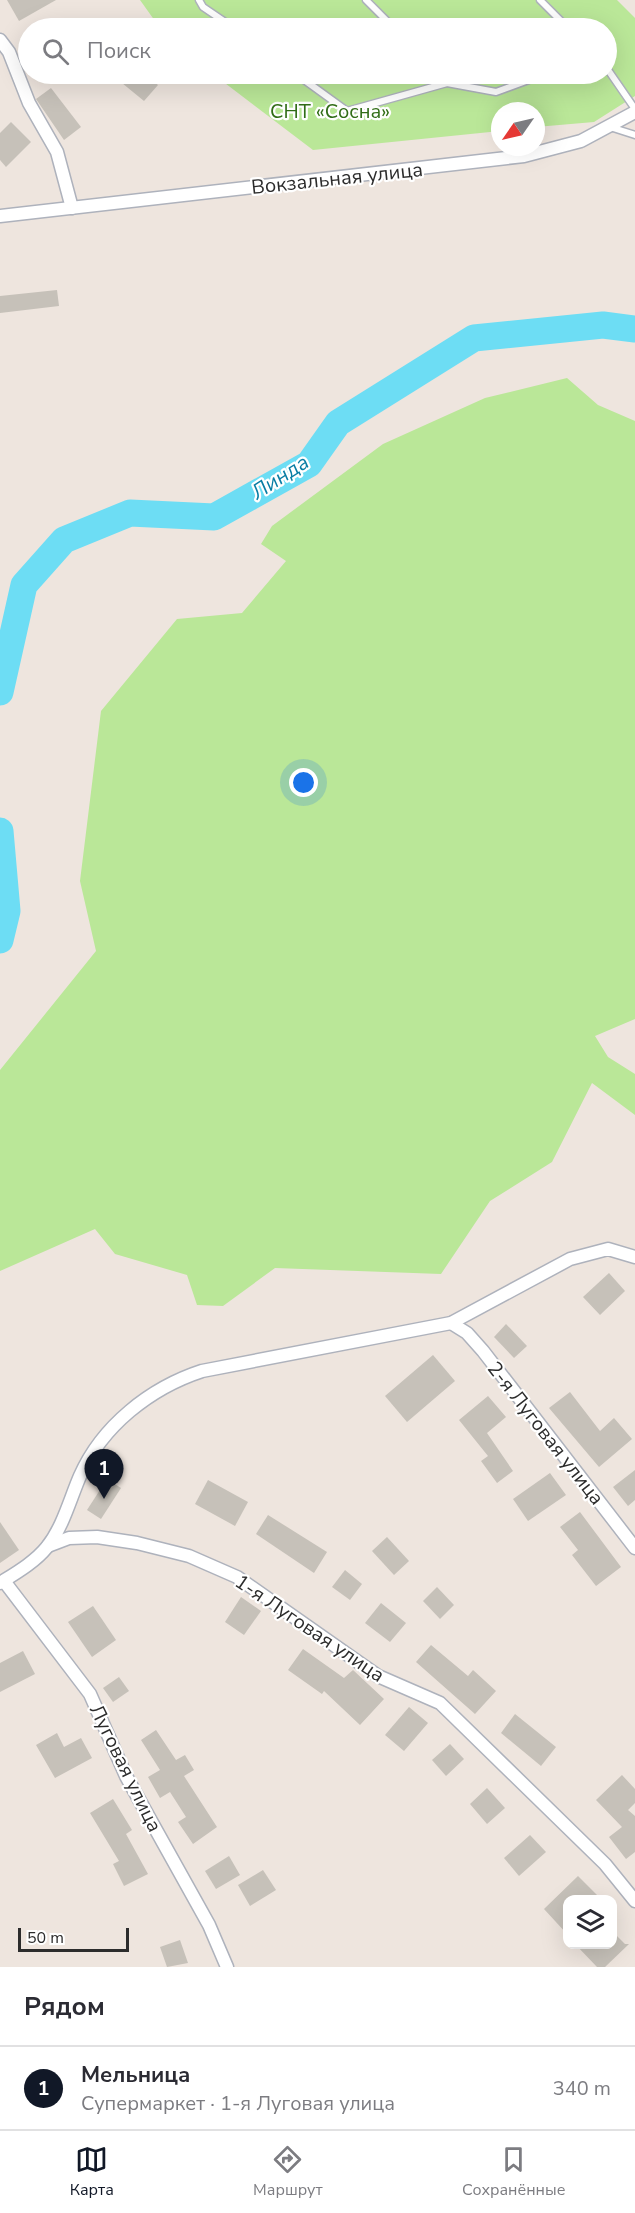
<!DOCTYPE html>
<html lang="ru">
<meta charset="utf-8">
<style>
:root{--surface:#fff;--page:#f7f7f7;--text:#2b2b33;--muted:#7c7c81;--line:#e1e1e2;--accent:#111827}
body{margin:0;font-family:"Nunito Sans",sans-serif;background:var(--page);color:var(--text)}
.controls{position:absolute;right:18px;bottom:18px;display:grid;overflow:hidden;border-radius:12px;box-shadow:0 6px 24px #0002}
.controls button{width:54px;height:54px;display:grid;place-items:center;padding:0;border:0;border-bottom:2px solid var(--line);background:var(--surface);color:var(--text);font:30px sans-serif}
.compass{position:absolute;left:491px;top:102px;width:54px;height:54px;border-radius:50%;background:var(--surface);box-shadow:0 6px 24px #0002;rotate:236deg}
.scale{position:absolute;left:18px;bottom:15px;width:111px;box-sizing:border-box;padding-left:6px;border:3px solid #2c2c2c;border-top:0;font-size:16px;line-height:21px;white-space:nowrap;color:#2c2c2c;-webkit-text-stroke:4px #fff;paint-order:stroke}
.you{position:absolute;left:304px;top:783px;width:21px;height:21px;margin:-15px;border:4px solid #fff;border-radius:50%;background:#1a73e8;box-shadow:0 0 0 9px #1a73e833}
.badge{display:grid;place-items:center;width:39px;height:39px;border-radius:50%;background:var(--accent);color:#fff;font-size:20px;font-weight:700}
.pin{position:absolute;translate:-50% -50px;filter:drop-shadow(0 2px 3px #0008)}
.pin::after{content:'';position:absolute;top:32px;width:21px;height:18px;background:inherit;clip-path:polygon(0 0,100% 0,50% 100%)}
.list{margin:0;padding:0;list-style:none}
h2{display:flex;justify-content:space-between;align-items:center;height:78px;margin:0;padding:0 24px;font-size:26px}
h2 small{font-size:20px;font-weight:400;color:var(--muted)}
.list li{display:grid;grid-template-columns:39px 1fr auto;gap:18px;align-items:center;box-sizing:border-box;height:84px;padding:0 24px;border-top:2px solid var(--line)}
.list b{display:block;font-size:22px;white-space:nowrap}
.list p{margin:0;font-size:20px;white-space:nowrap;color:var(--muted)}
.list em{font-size:20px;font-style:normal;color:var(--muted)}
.icon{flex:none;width:33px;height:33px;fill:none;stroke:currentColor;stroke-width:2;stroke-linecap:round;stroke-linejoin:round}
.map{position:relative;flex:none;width:635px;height:1967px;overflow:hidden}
.search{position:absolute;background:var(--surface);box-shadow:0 6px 24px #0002;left:18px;right:18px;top:18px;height:66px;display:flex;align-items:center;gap:15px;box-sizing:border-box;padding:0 21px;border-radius:33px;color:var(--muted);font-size:22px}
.sheet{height:162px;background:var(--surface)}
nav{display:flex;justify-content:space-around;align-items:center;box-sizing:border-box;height:84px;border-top:2px solid var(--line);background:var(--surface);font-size:16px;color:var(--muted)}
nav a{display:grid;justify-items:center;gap:3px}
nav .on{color:var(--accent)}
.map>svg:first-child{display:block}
.green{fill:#bae798}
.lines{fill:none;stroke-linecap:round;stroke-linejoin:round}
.river{stroke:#6dddf4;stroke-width:27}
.building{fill:#c6c1b9}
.lane-casing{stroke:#aeb2bc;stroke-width:9}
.street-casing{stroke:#aeb2bc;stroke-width:15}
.lane{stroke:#fff;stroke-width:6}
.street{stroke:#fff;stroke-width:12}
.labels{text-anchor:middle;stroke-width:4.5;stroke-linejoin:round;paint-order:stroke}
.park-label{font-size:20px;fill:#316d17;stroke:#fff}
.street-label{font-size:20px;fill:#2c2c2c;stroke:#fff}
.water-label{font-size:21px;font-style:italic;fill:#087da4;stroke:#fff}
</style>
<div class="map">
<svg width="635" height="1967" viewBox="0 0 635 1967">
<rect width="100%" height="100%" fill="#eee5de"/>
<g class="green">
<polygon points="140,0 617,0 635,18 635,96 594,122 536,127 536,111 500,111 500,131 313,150 213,74 606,74 606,28 160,28"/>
<polygon points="567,378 598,405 635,421 635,1019 595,1036 608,1057 635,1074 635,1115 592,1083 552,1162 490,1201 441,1274 275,1268 223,1306 197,1305 187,1275 115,1254 95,1229 0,1271 0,1070 96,951 80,881 101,711 177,619 242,613 286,561 261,544 272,526 383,444 485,398"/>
</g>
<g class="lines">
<g class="river">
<polyline points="0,692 24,585 64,540 130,513 214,517 309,464 338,423 474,338 603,325 635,329"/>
<polyline points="0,831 7,911 0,940"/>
</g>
</g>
<g class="building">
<polygon points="7,0 56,0 19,21"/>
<polygon points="111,74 144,74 158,85 144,101"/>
<polygon points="51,88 81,127 64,140 36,99"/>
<polygon points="11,122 31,142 6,167 0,160 0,133"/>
<polygon points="57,290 59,306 0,313 0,296"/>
<polygon points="609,1273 625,1291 600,1315 583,1297"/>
<polygon points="506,1324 527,1346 514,1358 494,1337"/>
<polygon points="433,1355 455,1381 407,1422 385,1396"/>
<polygon points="570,1392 600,1431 614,1418 632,1439 599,1467 549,1408"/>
<polygon points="488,1396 506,1417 487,1433 513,1471 497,1483 481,1461 488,1456 459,1420"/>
<polygon points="635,1470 635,1500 628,1506 613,1487"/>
<polygon points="550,1473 566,1495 528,1521 513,1499"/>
<polygon points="107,1479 121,1488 101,1519 87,1510"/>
<polygon points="208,1480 248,1502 235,1526 195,1504"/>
<polygon points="580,1512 621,1567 596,1586 572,1555 578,1550 560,1527"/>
<polygon points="268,1515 327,1552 314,1573 256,1534"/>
<polygon points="0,1522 19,1550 0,1563"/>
<polygon points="387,1537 409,1561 394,1575 372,1551"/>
<polygon points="345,1570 362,1584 350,1600 332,1587"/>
<polygon points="437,1587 454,1605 440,1619 423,1601"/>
<polygon points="241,1597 261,1611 244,1635 225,1622"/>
<polygon points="381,1603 406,1623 390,1642 365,1623"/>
<polygon points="93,1606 116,1640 92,1657 68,1622"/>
<polygon points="431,1645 468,1676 473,1670 496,1691 475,1714 416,1662"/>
<polygon points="303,1649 344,1678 353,1670 384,1699 360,1725 324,1691 322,1694 288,1670"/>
<polygon points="23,1651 35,1674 0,1692 0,1663"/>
<polygon points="119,1677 129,1691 113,1702 103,1688"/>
<polygon points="409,1707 428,1723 404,1751 385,1735"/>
<polygon points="515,1714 556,1747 541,1766 501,1733"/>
<polygon points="156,1730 176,1760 185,1755 194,1770 184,1776 217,1827 193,1844 178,1822 186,1817 170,1792 160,1798 148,1777 160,1770 141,1740"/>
<polygon points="57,1733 64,1747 81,1738 92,1758 55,1778 36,1745"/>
<polygon points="450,1744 464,1759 446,1776 432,1760"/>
<polygon points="622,1775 635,1789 635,1803 628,1810 635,1816 635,1852 626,1859 609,1837 622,1827 596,1800"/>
<polygon points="487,1788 505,1808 487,1824 470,1804"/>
<polygon points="113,1799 132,1830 126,1834 148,1874 124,1886 113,1864 119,1861 90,1813"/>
<polygon points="530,1835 546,1852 519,1876 504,1858"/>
<polygon points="229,1856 240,1875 216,1889 205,1871"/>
<polygon points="263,1870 276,1890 250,1906 238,1885"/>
<polygon points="578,1876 601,1899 567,1899 567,1934 544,1909"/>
<polygon points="612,1931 625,1944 629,1944 605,1967 597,1967 575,1944 612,1944"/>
<polygon points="180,1940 188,1963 167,1967 160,1947"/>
</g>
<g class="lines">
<g class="lane-casing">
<g id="lane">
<polyline points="199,0 203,7 234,28"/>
<polyline points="366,0 394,28"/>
<polyline points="540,0 568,28"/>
<polyline points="606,67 635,109"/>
<polyline points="296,74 347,111 447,83"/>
<polyline points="438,74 447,83 496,92 545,74"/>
<polyline points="610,127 635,135"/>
</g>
</g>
<g class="street-casing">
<g id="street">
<polyline points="0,40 9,52 29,103 57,152 72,208"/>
<polyline points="0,216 524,156 581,141 635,112"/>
<polyline points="451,1323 467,1333 483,1351 635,1548"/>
<polyline points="48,1546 69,1538 97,1537 137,1543 189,1556 237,1577 378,1676 440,1703 605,1864 635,1901"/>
<polyline points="4,1581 90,1694 126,1776 209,1925 227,1967"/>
<path d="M 0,1583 C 16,1573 35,1562 47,1547 C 63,1527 70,1499 80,1476 C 102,1426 150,1388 202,1371 L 451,1323 L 570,1259 L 608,1249 L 635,1257"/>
</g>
</g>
<use href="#lane" class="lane"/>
<use href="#street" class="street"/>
</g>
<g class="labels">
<g class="park-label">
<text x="330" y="118">СНТ «Сосна»</text>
</g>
<g class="street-label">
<text transform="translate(337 178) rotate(-6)" y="7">Вокзальная улица</text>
<text transform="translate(546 1433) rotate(52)" y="7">2-я Луговая улица</text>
<text transform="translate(310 1628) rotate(34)" y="7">1-я Луговая улица</text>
<text transform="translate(126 1768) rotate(64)" y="7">Луговая улица</text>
</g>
<g class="water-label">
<text transform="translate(280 477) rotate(-33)" y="7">Линда</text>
</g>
</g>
</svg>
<div class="controls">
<button><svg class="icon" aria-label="layers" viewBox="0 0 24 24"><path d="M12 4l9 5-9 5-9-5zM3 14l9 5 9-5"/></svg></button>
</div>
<svg class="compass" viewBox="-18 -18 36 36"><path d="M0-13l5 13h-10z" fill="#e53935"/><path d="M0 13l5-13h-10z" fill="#7c7c81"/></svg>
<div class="scale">50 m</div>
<div class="you"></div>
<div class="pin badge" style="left:104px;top:1499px">1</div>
<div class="search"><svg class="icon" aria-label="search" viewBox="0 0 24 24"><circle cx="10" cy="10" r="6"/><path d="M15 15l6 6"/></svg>Поиск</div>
</div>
<section class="sheet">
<h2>Рядом<small></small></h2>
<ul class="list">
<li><span class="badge">1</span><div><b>Мельница</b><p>Супермаркет · 1-я Луговая улица</p></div><em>340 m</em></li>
</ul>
</section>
<nav>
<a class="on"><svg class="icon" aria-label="map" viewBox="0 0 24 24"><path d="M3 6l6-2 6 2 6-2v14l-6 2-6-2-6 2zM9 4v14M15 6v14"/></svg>Карта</a>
<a><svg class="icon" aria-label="directions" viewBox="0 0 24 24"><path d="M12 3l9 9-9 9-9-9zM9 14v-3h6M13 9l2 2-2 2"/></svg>Маршрут</a>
<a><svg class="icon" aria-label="saved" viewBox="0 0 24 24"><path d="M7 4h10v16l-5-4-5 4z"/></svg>Сохранённые</a>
</nav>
